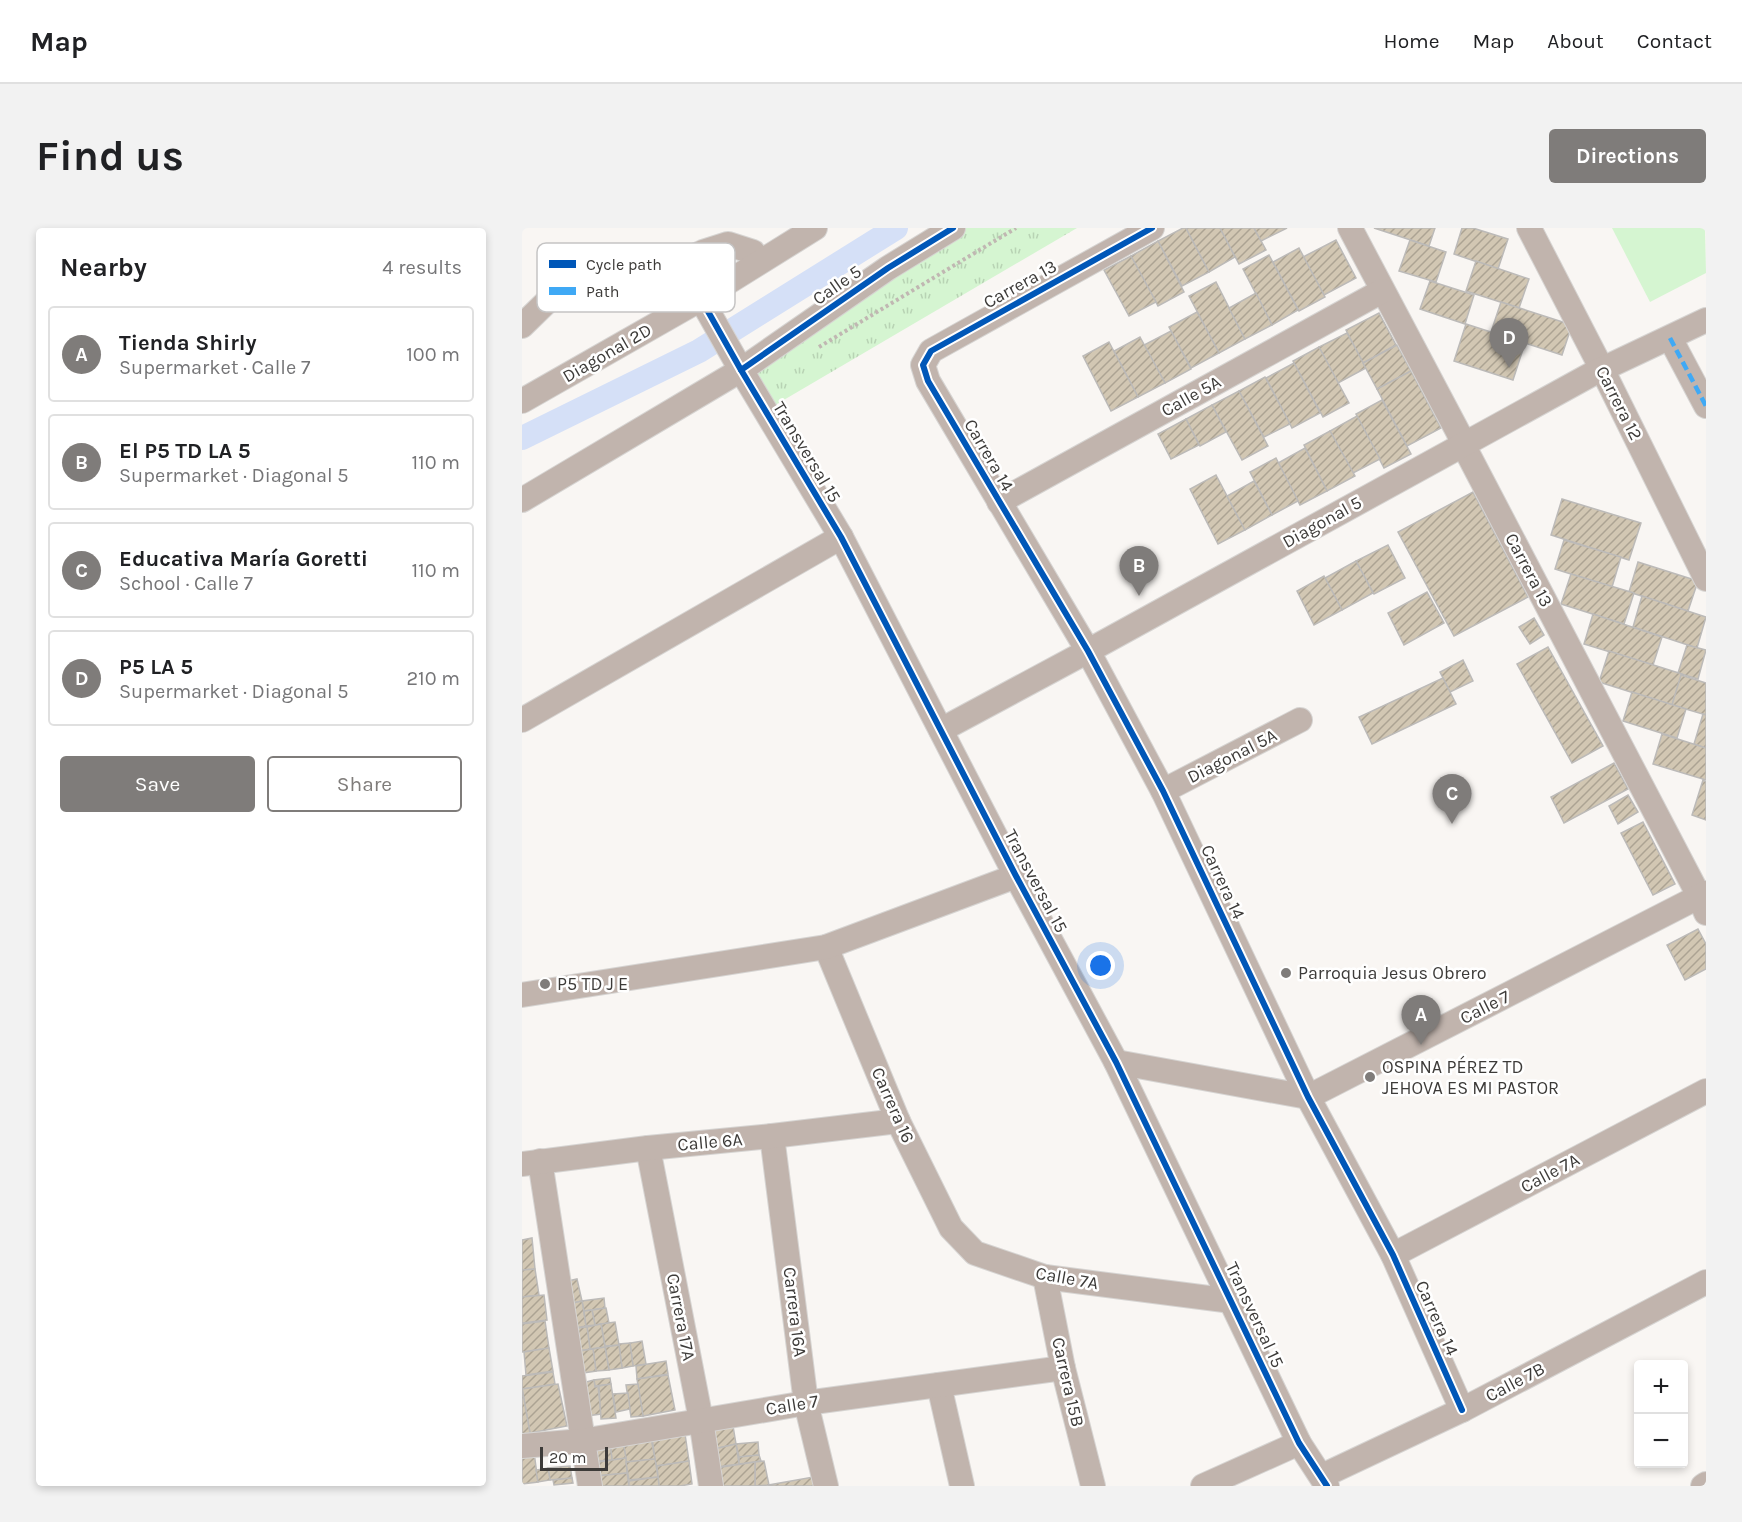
<!DOCTYPE html>
<meta charset="utf-8">
<style>
:root{--surface:#fff;--page:#f2f2f2;--text:#202124;--muted:#757577;--line:#e0e0e0;--accent:#7f7c7a}
body{margin:0;font-family:Karla,sans-serif;background:var(--page);color:var(--text)}
.controls{position:absolute;right:18px;bottom:18px;display:grid;overflow:hidden;border-radius:6px;box-shadow:0 3px 9px #0003}
.controls button{width:54px;height:54px;display:grid;place-items:center;padding:0;border:0;border-bottom:2px solid var(--line);background:var(--surface);color:var(--text);font:30px sans-serif}
.scale{position:absolute;left:18px;bottom:15px;width:68px;box-sizing:border-box;padding-left:6px;border:3px solid #3d3b39;border-top:0;font-size:16px;line-height:21px;white-space:nowrap;color:#3d3b39;-webkit-text-stroke:4px #fff;paint-order:stroke}
.you{position:absolute;left:579px;top:738px;width:21px;height:21px;margin:-15px;border:4px solid #fff;border-radius:50%;background:#1a73e8;box-shadow:0 0 0 9px #1a73e833}
.badge{display:grid;place-items:center;width:39px;height:39px;border-radius:50%;background:var(--accent);color:#fff;font-size:20px;font-weight:700}
.pin{position:absolute;translate:-50% -50px;filter:drop-shadow(0 2px 3px #0008)}
.pin::after{content:'';position:absolute;top:32px;width:21px;height:18px;background:inherit;clip-path:polygon(0 0,100% 0,50% 100%)}
.list{margin:0;padding:0;list-style:none}
h2{display:flex;justify-content:space-between;align-items:center;height:78px;margin:0;padding:0 24px;font-size:26px}
h2 small{font-size:20px;font-weight:400;color:var(--muted)}
.list li{display:grid;grid-template-columns:39px 1fr auto;gap:18px;align-items:center;box-sizing:border-box;height:96px;margin:0 12px 12px;padding:0 12px;border:2px solid var(--line);border-radius:6px}
.list b{display:block;font-size:22px;white-space:nowrap}
.list p{margin:0;font-size:20px;white-space:nowrap;color:var(--muted)}
.list em{font-size:20px;font-style:normal;color:var(--muted)}
.actions{display:flex;gap:12px;padding:18px 24px}
.actions a{flex:1;padding:14px 0;border:2px solid var(--accent);border-radius:6px;text-align:center;font-size:21px;color:var(--accent)}
.actions .main{background:var(--accent);color:#fff}
.map{position:relative;flex:none;width:1184px;height:1258px;overflow:hidden;border-radius:6px}
header{display:flex;align-items:center;gap:36px;box-sizing:border-box;height:84px;padding:0 30px;background:var(--surface);border-bottom:2px solid var(--line)}
header strong{font-size:28px}
nav{display:flex;gap:33px;margin-inline-start:auto;font-size:21px}
.intro{display:flex;align-items:center;justify-content:space-between;box-sizing:border-box;height:144px;padding:0 36px}
h1{margin:0;font-size:42px}
.button{padding:15px 27px;border-radius:6px;background:var(--accent);color:#fff;font-size:21px;font-weight:700}
main{display:flex;gap:36px;padding:0 36px}
aside{flex:1;background:var(--surface);border-radius:6px;box-shadow:0 3px 9px #0003}
.map>svg:first-child{display:block}
.park{fill:url(#park-tufts)}
.pitch{fill:#d5f5d1}
.lines{fill:none;stroke-linecap:round;stroke-linejoin:round}
.canal{stroke:#d5e0f7;stroke-width:24}
.building{fill:url(#building-hatch);stroke:#bcbab8;stroke-width:1.5}
.minor-casing{stroke:#d6d4d2;stroke-width:26}
.path{stroke:#c0b7b2;stroke-width:4;stroke-dasharray:3 3;stroke-linecap:butt}
.minor{stroke:#c1b4ad;stroke-width:24}
.quiet{stroke:#3fa9f5;stroke-width:4.5;stroke-dasharray:9 4.5;stroke-linecap:butt}
.cycleway-casing{stroke:#fff;stroke-width:10}
.cycleway{stroke:#0057b8;stroke-width:6}
.poi-dot{fill:#7f7c7a;stroke:#fff;stroke-width:2}
.labels{text-anchor:middle;stroke-width:5;stroke-linejoin:round;paint-order:stroke}
.street-label{font-size:18px;fill:#3d3b39;stroke:#fff}
.poi-label{font-size:18px;fill:#3d3b39;stroke:#fff;text-anchor:start}
.key{fill:#fff;stroke:#c5c4c4;stroke-width:1.5}
.key-label{font-size:16px;fill:#3d3b39}
</style>
<header>
<strong>Map</strong>
<nav><a>Home</a><a>Map</a><a>About</a><a>Contact</a></nav>
</header>
<div class="intro"><h1>Find us</h1><a class="button">Directions</a></div>
<main>
<aside>
<h2>Nearby<small>4 results</small></h2>
<ul class="list">
<li><span class="badge">A</span><div><b>Tienda Shirly</b><p>Supermarket · Calle 7</p></div><em>100 m</em></li>
<li><span class="badge">B</span><div><b>El P5 TD LA 5</b><p>Supermarket · Diagonal 5</p></div><em>110 m</em></li>
<li><span class="badge">C</span><div><b>Educativa María Goretti</b><p>School · Calle 7</p></div><em>110 m</em></li>
<li><span class="badge">D</span><div><b>P5 LA 5</b><p>Supermarket · Diagonal 5</p></div><em>210 m</em></li>
</ul>
<div class="actions"><a class="main">Save</a><a>Share</a></div>
</aside>
<div class="map">
<svg width="1184" height="1258" viewBox="0 0 1184 1258">
<defs>
<pattern id="park-tufts" width="24" height="20" patternUnits="userSpaceOnUse" patternTransform="scale(1.5)"><rect width="24" height="20" fill="#d5f5d1"/><path d="M3 7l-1-3M5 7V3M7 7l1-3M15 17l-1-3M17 17v-4M19 17l1-3" fill="none" stroke="#b8d3b4"/></pattern>
<pattern id="building-hatch" width="6" height="6" patternUnits="userSpaceOnUse" patternTransform="scale(1.5)"><rect width="6" height="6" fill="#d2c7b3"/><path d="M-1 1l2-2M0 6l6-6M5 7l2-2" fill="none" stroke="#aca393"/></pattern>
</defs>
<rect width="100%" height="100%" fill="#f9f6f3"/>
<polygon class="park" points="432,0 555,0 243,183 219,142"/>
<polygon class="pitch" points="1090,0 1183,0 1184,45 1128,74"/>
<g class="lines">
<polyline class="canal" points="0,210 177,123 374,0"/>
</g>
<g class="building">
<polygon points="661,0 664,0 687,44 660,58 636,13"/>
<polygon points="664,0 698,0 713,29 687,44"/>
<polygon points="698,0 732,0 744,22 717,36"/>
<polygon points="732,0 765,0 739,13"/>
<polygon points="852,0 913,0 907,18"/>
<polygon points="940,0 951,0 986,11 976,41 932,26"/>
<polygon points="814,12 834,50 802,67 781,29"/>
<polygon points="888,12 924,24 914,54 877,43"/>
<polygon points="636,13 662,64 636,78 609,28"/>
<polygon points="777,20 803,69 777,83 751,34"/>
<polygon points="747,27 776,82 750,97 721,41"/>
<polygon points="609,28 634,74 607,88 582,42"/>
<polygon points="954,33 1007,51 997,80 944,63"/>
<polygon points="908,53 952,67 943,96 898,81"/>
<polygon points="694,54 723,111 697,125 667,68"/>
<polygon points="734,65 750,97 723,111 707,80"/>
<polygon points="979,74 1050,97 1040,127 969,104"/>
<polygon points="675,84 697,125 669,140 647,99"/>
<polygon points="857,85 874,117 841,135 824,102"/>
<polygon points="944,96 1003,115 991,152 932,133"/>
<polygon points="649,103 669,141 643,155 622,117"/>
<polygon points="825,105 844,140 816,155 797,119"/>
<polygon points="618,109 643,155 616,169 592,123"/>
<polygon points="587,114 616,169 589,183 561,128"/>
<polygon points="875,117 889,143 855,161 841,135"/>
<polygon points="797,119 827,175 801,189 771,133"/>
<polygon points="772,135 798,185 770,200 744,150"/>
<polygon points="889,143 919,200 885,218 855,161"/>
<polygon points="743,149 768,196 742,209 717,163"/>
<polygon points="717,163 746,218 720,232 690,177"/>
<polygon points="860,172 889,226 862,240 834,186"/>
<polygon points="690,177 704,204 678,218 664,191"/>
<polygon points="835,188 858,231 831,245 808,203"/>
<polygon points="664,191 677,217 649,231 636,206"/>
<polygon points="808,203 833,248 805,263 782,217"/>
<polygon points="783,220 805,263 778,277 756,235"/>
<polygon points="754,230 776,273 750,287 728,244"/>
<polygon points="694,247 723,302 696,316 668,261"/>
<polygon points="732,253 750,287 723,302 705,268"/>
<polygon points="951,264 1006,369 932,408 876,304"/>
<polygon points="1040,271 1119,295 1107,332 1029,307"/>
<polygon points="1042,312 1099,329 1090,359 1033,341"/>
<polygon points="866,317 883,350 852,366 834,333"/>
<polygon points="834,333 851,365 820,382 803,350"/>
<polygon points="1116,334 1176,353 1166,383 1107,364"/>
<polygon points="1049,346 1112,365 1102,396 1039,376"/>
<polygon points="802,348 820,382 792,397 775,363"/>
<polygon points="905,364 922,395 882,417 866,385"/>
<polygon points="1120,368 1184,389 1175,420 1111,399"/>
<polygon points="1071,386 1140,409 1131,437 1062,416"/>
<polygon points="1012,390 1022,407 1008,416 997,399"/>
<polygon points="1165,417 1184,422 1176,451 1156,445"/>
<polygon points="1026,419 1081,518 1050,535 995,436"/>
<polygon points="1087,423 1160,446 1150,477 1077,454"/>
<polygon points="941,432 951,453 928,464 918,444"/>
<polygon points="1159,447 1184,455 1184,487 1150,477"/>
<polygon points="921,450 934,476 850,516 837,489"/>
<polygon points="1110,464 1164,481 1155,510 1101,493"/>
<polygon points="1181,486 1184,487 1184,520 1172,516"/>
<polygon points="1140,506 1184,520 1184,552 1131,536"/>
<polygon points="1092,535 1106,561 1042,595 1029,569"/>
<polygon points="1181,552 1184,554 1184,592 1170,587"/>
<polygon points="1106,567 1116,584 1096,596 1087,578"/>
<polygon points="1121,594 1153,656 1131,667 1099,605"/>
<polygon points="1176,701 1184,716 1184,741 1163,752 1145,717"/>
<polygon points="10,1010 13,1041 0,1042 0,1012"/>
<polygon points="13,1041 17,1067 0,1069 0,1042"/>
<polygon points="55,1051 60,1073 42,1077 37,1055"/>
<polygon points="22,1067 25,1092 0,1095 0,1069"/>
<polygon points="82,1070 83,1080 62,1083 60,1073"/>
<polygon points="60,1073 64,1098 47,1101 42,1077"/>
<polygon points="84,1080 87,1095 73,1097 70,1082"/>
<polygon points="70,1082 73,1097 64,1098 62,1083"/>
<polygon points="23,1093 27,1120 0,1124 0,1096"/>
<polygon points="93,1094 97,1117 83,1118 79,1096"/>
<polygon points="79,1096 83,1119 68,1121 65,1099"/>
<polygon points="65,1099 68,1121 51,1124 47,1101"/>
<polygon points="120,1113 124,1136 111,1138 108,1115"/>
<polygon points="108,1115 111,1138 100,1140 97,1116"/>
<polygon points="97,1117 100,1140 87,1142 83,1119"/>
<polygon points="83,1119 87,1142 74,1143 71,1121"/>
<polygon points="27,1120 31,1143 4,1147 2,1124"/>
<polygon points="71,1121 74,1143 55,1146 51,1124"/>
<polygon points="144,1133 146,1146 115,1151 114,1138"/>
<polygon points="31,1144 33,1156 0,1161 0,1148"/>
<polygon points="146,1147 153,1182 121,1188 115,1151"/>
<polygon points="88,1150 89,1156 73,1158 72,1152"/>
<polygon points="72,1152 73,1159 76,1158 79,1186 65,1188 60,1155"/>
<polygon points="36,1156 45,1198 8,1205 0,1161"/>
<polygon points="89,1156 94,1190 79,1191 77,1158"/>
<polygon points="116,1156 121,1188 109,1189 104,1157"/>
<polygon points="0,1160 8,1205 0,1206"/>
<polygon points="106,1165 108,1181 94,1184 91,1166"/>
<polygon points="211,1198 214,1216 192,1221 190,1202"/>
<polygon points="163,1206 167,1233 134,1238 130,1210"/>
<polygon points="129,1210 133,1231 104,1234 101,1213"/>
<polygon points="101,1213 104,1230 90,1232 88,1215"/>
<polygon points="236,1214 237,1227 217,1229 214,1216"/>
<polygon points="88,1215 90,1232 75,1233 73,1216"/>
<polygon points="214,1216 217,1236 194,1239 192,1221"/>
<polygon points="12,1224 16,1254 0,1256 0,1226"/>
<polygon points="237,1227 239,1233 217,1236 217,1229"/>
<polygon points="104,1230 105,1245 77,1248 76,1234"/>
<polygon points="133,1231 136,1249 107,1252 104,1234"/>
<polygon points="167,1233 170,1256 158,1258 137,1258 135,1238"/>
<polygon points="242,1233 247,1257 233,1258 233,1234"/>
<polygon points="233,1234 233,1258 195,1258 194,1240"/>
<polygon points="48,1238 50,1250 28,1252 26,1240"/>
<polygon points="26,1240 28,1252 16,1254 14,1242"/>
<polygon points="105,1245 107,1258 75,1258 73,1248"/>
<polygon points="136,1249 137,1258 107,1258 107,1253"/>
<polygon points="291,1249 294,1258 247,1258 247,1257"/>
<polygon points="50,1250 51,1255 32,1257 31,1252"/>
</g>
<g class="lines">
<g class="minor-casing">
<g id="minor">
<polyline points="630,0 409,123 401,137 406,153 566,423 641,563 786,869 871,1027 940,1182"/>
<polyline points="828,0 936,204 946,226 1177,668 1184,685"/>
<polyline points="1007,0 1085,151 1184,351"/>
<polyline points="179,71 219,142 319,309 494,648 594,834 777,1215 805,1258"/>
<polyline points="0,98 42,57 59,53 80,59 96,67 113,64 143,41 181,24 206,16 231,24"/>
<polyline points="1148,110 1184,178"/>
<polyline points="0,173 179,71 293,0"/>
<polyline points="0,272 219,142 366,40 431,0"/>
<polyline points="477,274 860,63"/>
<polyline points="0,492 319,309"/>
<polyline points="419,502 566,423 1070,146 1184,92"/>
<polyline points="641,563 778,492"/>
<polyline points="304,719 376,893 429,1000 453,1025 523,1049 710,1073"/>
<polyline points="0,767 304,719 494,648"/>
<polyline points="594,834 786,869 1184,665"/>
<polyline points="250,908 284,1175 304,1258"/>
<polyline points="126,920 179,1192 189,1258"/>
<polyline points="18,933 68,1258"/>
<polyline points="0,936 126,920 250,908 376,893"/>
<polyline points="871,1027 1184,863"/>
<polyline points="523,1049 541,1140 571,1258"/>
<polyline points="417,1157 440,1258"/>
<polyline points="0,1218 60,1213 284,1175 541,1140"/>
<polyline points="800,1248 940,1182 1184,1054"/>
<polyline points="681,1258 777,1215"/>
<polyline points="1181,1258 1184,1256"/>
</g>
</g>
<polyline class="path" points="297,119 494,0"/>
<use href="#minor" class="minor"/>
<polyline class="quiet" points="1148,110 1184,178"/>
<g class="cycleway-casing">
<g id="cycleway">
<polyline points="630,0 409,123 401,137 406,153 566,423 641,563 786,869 871,1027 940,1182"/>
<polyline points="179,71 219,142 319,309 494,648 594,834 777,1215 805,1258"/>
<polyline points="219,142 366,40 431,0"/>
</g>
</g>
<use href="#cycleway" class="cycleway"/>
</g>
<g class="poi-dot">
<circle cx="764" cy="745" r="6"/>
<circle cx="23" cy="756" r="6"/>
<circle cx="848" cy="849" r="6"/>
</g>
<g class="labels">
<g class="street-label">
<text transform="translate(498 56) rotate(-29)" y="6">Carrera 13</text>
<text transform="translate(315 57) rotate(-35)" y="6">Calle 5</text>
<text transform="translate(85 125) rotate(-30)" y="6">Diagonal 2D</text>
<text transform="translate(669 168) rotate(-29)" y="6">Calle 5A</text>
<text transform="translate(1097 175) rotate(63)" y="6">Carrera 12</text>
<text transform="translate(285 224) rotate(59)" y="6">Transversal 15</text>
<text transform="translate(467 227) rotate(60)" y="6">Carrera 14</text>
<text transform="translate(800 294) rotate(-29)" y="6">Diagonal 5</text>
<text transform="translate(1007 342) rotate(62)" y="6">Carrera 13</text>
<text transform="translate(710 528) rotate(-27)" y="6">Diagonal 5A</text>
<text transform="translate(514 653) rotate(62)" y="6">Transversal 15</text>
<text transform="translate(701 654) rotate(65)" y="6">Carrera 14</text>
<text transform="translate(963 779) rotate(-27)" y="6">Calle 7</text>
<text transform="translate(371 877) rotate(66)" y="6">Carrera 16</text>
<text transform="translate(188 914) rotate(-5)" y="6">Calle 6A</text>
<text transform="translate(1028 945) rotate(-28)" y="6">Calle 7A</text>
<text transform="translate(545 1050) rotate(10)" y="6">Calle 7A</text>
<text transform="translate(273 1084) rotate(83)" y="6">Carrera 16A</text>
<text transform="translate(733 1087) rotate(65)" y="6">Transversal 15</text>
<text transform="translate(159 1089) rotate(79)" y="6">Carrera 17A</text>
<text transform="translate(915 1090) rotate(66)" y="6">Carrera 14</text>
<text transform="translate(546 1154) rotate(77)" y="6">Carrera 15B</text>
<text transform="translate(993 1154) rotate(-28)" y="6">Calle 7B</text>
<text transform="translate(270 1177) rotate(-9)" y="6">Calle 7</text>
</g>
<g class="poi-label">
<text x="776" y="751">Parroquia Jesus Obrero</text>
<text x="35" y="762">P5 TD J E</text>
<text x="860" y="845">OSPINA PÉREZ TD<tspan x="860" dy="21">JEHOVA ES MI PASTOR</tspan></text>
</g>
</g>
<rect x="15" y="15" width="198" height="69" rx="9" class="key"/>
<rect x="27" y="32" width="27" height="8" fill="#0057b8"/>
<rect x="27" y="59" width="27" height="8" fill="#3fa9f5"/>
<g class="key-label">
<text x="64" y="42">Cycle path</text>
<text x="64" y="69">Path</text>
</g>
</svg>
<div class="controls">
<button>+</button>
<button>−</button>
</div>
<div class="scale">20 m</div>
<div class="you"></div>
<div class="pin badge" style="left:899px;top:817px">A</div>
<div class="pin badge" style="left:617px;top:368px">B</div>
<div class="pin badge" style="left:930px;top:596px">C</div>
<div class="pin badge" style="left:987px;top:140px">D</div>
</div>
</main>
